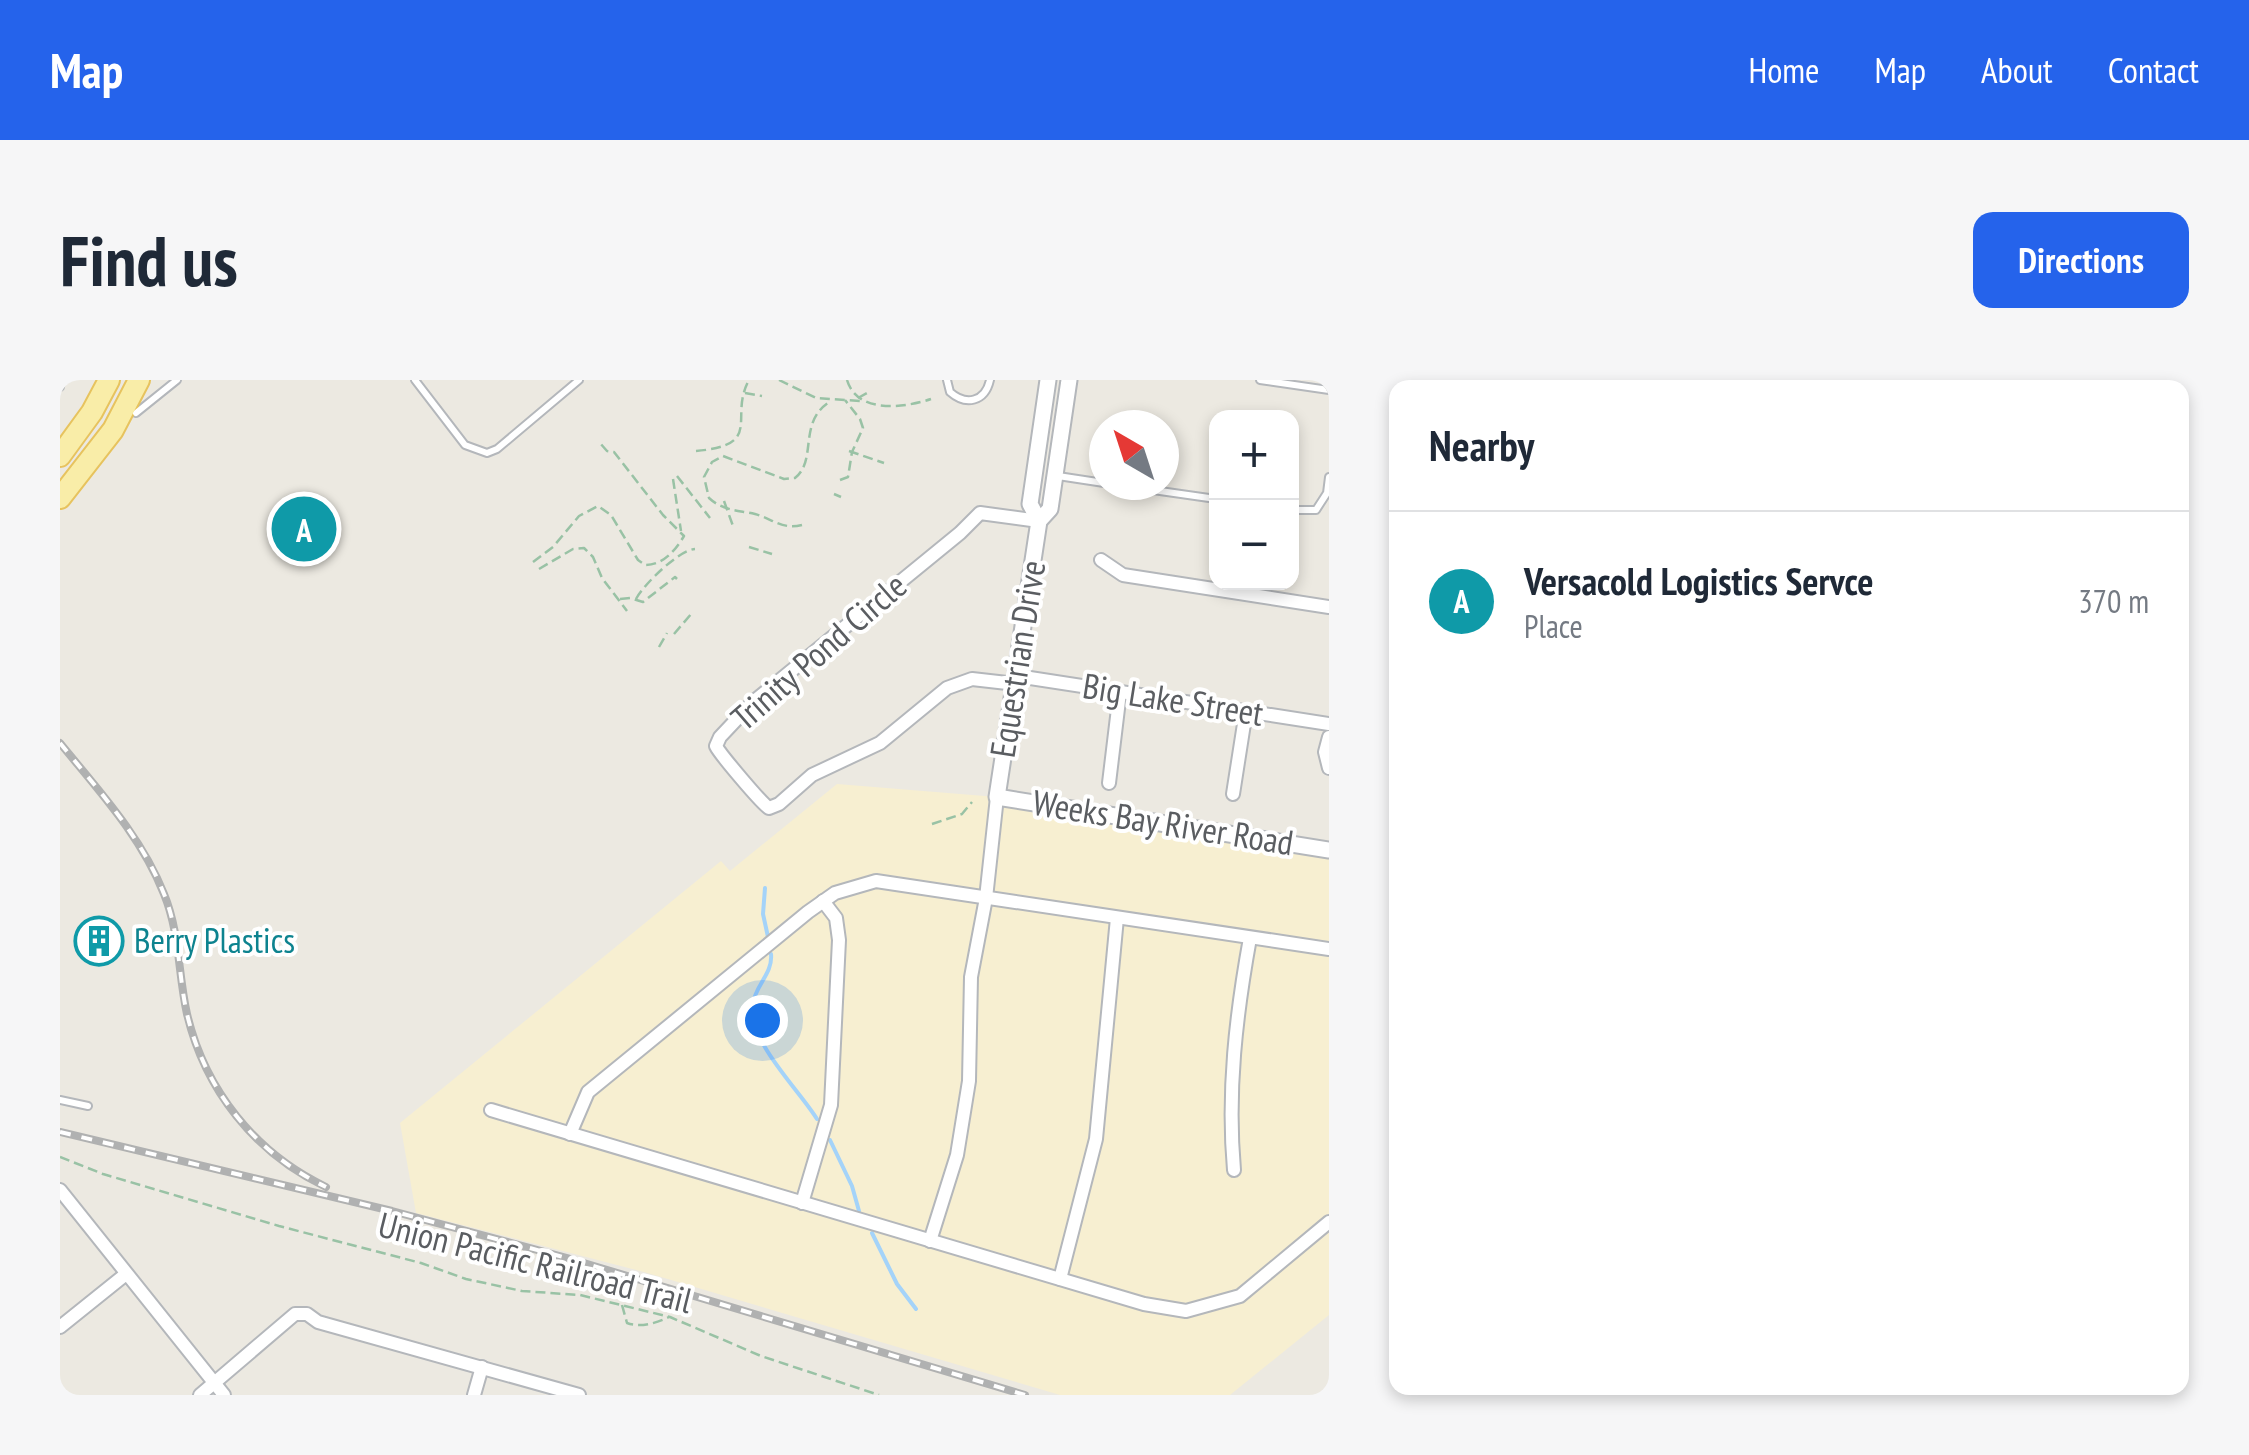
<!DOCTYPE html>
<meta charset="utf-8">
<style>
:root{--surface:#fff;--page:#f6f6f7;--text:#1f2937;--muted:#747a83;--line:#e0e1e3;--accent:#2563eb}
body{margin:0;font-family:"PT Sans Narrow",sans-serif;background:var(--page);color:var(--text)}
.controls{position:absolute;right:30px;top:30px;display:grid;overflow:hidden;border-radius:20px;box-shadow:0 5px 15px #0003}
.controls button{width:90px;height:90px;display:grid;place-items:center;padding:0;border:0;border-bottom:2px solid var(--line);background:var(--surface);color:var(--text);font:50px sans-serif}
.compass{position:absolute;left:1029px;top:30px;width:90px;height:90px;border-radius:50%;background:var(--surface);box-shadow:0 5px 15px #0003;rotate:321deg}
.you{position:absolute;left:702px;top:640px;width:35px;height:35px;margin:-25px;border:8px solid #fff;border-radius:50%;background:#1a73e8;box-shadow:0 0 0 15px #1a73e833}
.badge{display:grid;place-items:center;width:65px;height:65px;border-radius:50%;background:var(--accent);color:#fff;font-size:32px;font-weight:700}
.pin{position:absolute;translate:-50% -50%;border:5px solid #fff;box-shadow:0 2px 10px #0006}
.list{margin:0;padding:0;list-style:none}
h2{display:flex;justify-content:space-between;align-items:center;height:130px;margin:0;padding:0 40px;font-size:42px}
h2 small{font-size:32px;font-weight:400;color:var(--muted)}
.list li{display:grid;grid-template-columns:65px 1fr auto;gap:30px;align-items:center;box-sizing:border-box;height:180px;padding:0 40px;border-top:2px solid var(--line)}
.list b{display:block;font-size:38px;white-space:nowrap}
.list p{margin:0;font-size:32px;white-space:nowrap;color:var(--muted)}
.list em{font-size:32px;font-style:normal;color:var(--muted)}
.map{position:relative;flex:none;width:1269px;height:1015px;overflow:hidden;border-radius:20px}
header{display:flex;align-items:center;gap:60px;box-sizing:border-box;height:140px;padding:0 50px;background:var(--accent);color:#fff}
header strong{font-size:48px}
nav{display:flex;gap:55px;margin-inline-start:auto;font-size:35px}
.intro{display:flex;align-items:center;justify-content:space-between;box-sizing:border-box;height:240px;padding:0 60px}
h1{margin:0;font-size:70px}
.button{padding:25px 45px;border-radius:20px;background:var(--accent);color:#fff;font-size:35px;font-weight:700}
main{display:flex;gap:60px;padding:0 60px}
aside{flex:1;background:var(--surface);border-radius:20px;box-shadow:0 5px 15px #0003}
.map>svg:first-child{display:block}
.sand{fill:#f7efd1}
.lines{fill:none;stroke-linecap:round;stroke-linejoin:round}
.stream{stroke:#a4d3f9;stroke-width:4}
.service-casing{stroke:#b4b7bb;stroke-width:10}
.minor-casing{stroke:#b4b7bb;stroke-width:16}
.tertiary-casing{stroke:#b4b7bb;stroke-width:19}
.primary-casing{stroke:#e7c35e;stroke-width:24}
.path{stroke:#99c2a5;stroke-width:2.5;stroke-dasharray:10 5;stroke-linecap:butt}
.service{stroke:#fff;stroke-width:6}
.minor{stroke:#fff;stroke-width:12}
.tertiary{stroke:#fff;stroke-width:15}
.primary{stroke:#f9eda8;stroke-width:20}
.rail-casing{stroke:#b0b1b1;stroke-width:8}
.rail{stroke:#fff;stroke-width:4;stroke-dasharray:11;stroke-linecap:butt}
.labels{text-anchor:middle;stroke-width:8;stroke-linejoin:round;paint-order:stroke}
.street-label{font-size:35px;fill:#5a5d61;stroke:#fff}
.culture-label{font-size:35px;fill:#0d838f;stroke:#fff;text-anchor:start}
</style>
<header>
<strong>Map</strong>
<nav><a>Home</a><a>Map</a><a>About</a><a>Contact</a></nav>
</header>
<div class="intro"><h1>Find us</h1><a class="button">Directions</a></div>
<main>
<div class="map">
<svg width="1269" height="1015" viewBox="0 0 1269 1015">
<rect width="100%" height="100%" fill="#ece9e1"/>
<polygon class="sand" points="777,404 937,417 1269,476 1269,935 1170,1015 1000,1015 584,892 356,833 340,743 661,481 670,491"/>
<g class="lines">
<g class="stream">
<polyline points="705,508 703,534 708,557"/>
<path d="M 711,574 C 713,594 695,605 693,624 C 688,662 738,708 757,739"/>
<polyline points="770,760 792,806 799,831"/>
<polyline points="812,853 837,904 856,929"/>
</g>
<g class="service-casing">
<g id="service">
<polyline points="355,0 405,65 427,73 437,69 519,0"/>
<path d="M 887,0 L 890,12 C 906,26 925,22 930,0"/>
<polyline points="1200,0 1269,10"/>
<polyline points="0,7 1,0"/>
<polyline points="76,33 117,0"/>
<polyline points="998,96 1044,103"/>
<polyline points="1058,105 1156,119"/>
<polyline points="1232,130 1256,130 1267,113 1269,97"/>
<polyline points="0,720 28,726"/>
</g>
</g>
<g class="minor-casing">
<g id="minor">
<polyline points="1041,180 1063,195 1269,227"/>
<polyline points="957,296 1269,344"/>
<path d="M 956,304 L 912,299 L 887,308 L 820,363 L 752,395 L 719,424 L 709,428 C 702,424 659,373 656,366 L 660,357 L 692,323 L 900,153 L 920,133 L 979,141"/>
<polyline points="1269,357 1265,372 1269,388"/>
<polyline points="1049,403 1060,312"/>
<polyline points="1173,414 1186,331"/>
<polyline points="431,730 1084,924 1126,931 1180,916 1269,842"/>
<polyline points="510,754 528,712 748,532 775,513 816,501 1269,569"/>
<path d="M 1174,790 C 1167,712 1176,635 1190,558"/>
<polyline points="0,810 164,1015"/>
<polyline points="742,823 771,725 779,560 776,538 763,521"/>
<polyline points="870,861 897,775 909,701 911,597 926,518 937,417"/>
<polyline points="1000,899 1036,759 1057,538"/>
<polyline points="0,947 66,894"/>
<polyline points="140,1015 235,934 247,934 258,942 519,1015"/>
<polyline points="414,1015 422,987"/>
</g>
</g>
<g class="tertiary-casing">
<g id="tertiary">
<polyline points="1009,0 990,129 979,141 937,417 1269,470"/>
<polyline points="979,141 970,124 988,0"/>
</g>
</g>
<g class="primary-casing">
<g id="primary">
<polyline points="0,76 32,32 49,0"/>
<polyline points="0,118 53,50 79,0"/>
</g>
</g>
<g class="path">
<polyline points="719,0 756,18 800,21"/>
<path d="M 787,0 C 797,34 844,28 871,19"/>
<polyline points="685,13 702,16"/>
<polyline points="798,18 809,12"/>
<path d="M 636,71 C 705,65 668,38 689,0"/>
<polyline points="789,71 824,83"/>
<polyline points="617,96 650,138"/>
<polyline points="613,99 621,151"/>
<polyline points="780,100 788,97 792,72 803,48 800,39 785,20"/>
<polyline points="774,114 781,117"/>
<polyline points="664,121 673,146"/>
<path d="M 742,145 C 722,150 713,139 695,134 C 678,130 663,131 649,118 L 644,97 L 652,82 L 663,76 L 724,99 L 735,98 C 758,80 737,41 771,21"/>
<polyline points="689,167 712,174"/>
<path d="M 473,182 L 493,167 L 519,136 L 538,126 L 551,135 L 578,180 L 585,185 C 603,185 615,171 624,156 L 603,135 L 554,72 L 547,71 L 540,63"/>
<polyline points="479,189 513,169 524,168 533,177 542,198 567,231"/>
<polyline points="560,219 570,218 583,222 615,197 617,199"/>
<path d="M 576,219 C 584,204 619,170 635,169"/>
<polyline points="614,254 632,233"/>
<polyline points="599,267 607,253"/>
<polyline points="872,444 902,434 912,422"/>
<polyline points="0,777 43,794 219,846 361,883 406,899 462,911 520,915 610,937 701,976 819,1015"/>
<path d="M 562,925 L 567,943 C 580,948 597,943 609,937"/>
</g>
<use href="#service" class="service"/>
<use href="#minor" class="minor"/>
<use href="#tertiary" class="tertiary"/>
<use href="#primary" class="primary"/>
<g class="rail-casing">
<g id="rail">
<path d="M 0,363 C 39,411 81,456 104,514 C 120,553 118,594 127,634 C 145,710 195,773 266,807"/>
<polyline points="0,752 332,831 507,878 965,1015"/>
</g>
</g>
<use href="#rail" class="rail"/>
</g>
<defs>
<g id="building-ring" transform="scale(2.5)"><circle r="9.5" fill="#fff" stroke="#0f9aa8" stroke-width="1.5"/><path d="M-4-6H4V6H1V3H-1V6H-4ZM-2.5-4.3h1.7v1.8h-1.7ZM.8-4.3h1.7v1.8H.8ZM-2.5-1h1.7V.8h-1.7ZM.8-1h1.7V.8H.8Z" fill="#0f9aa8"/></g>
</defs>
<g fill-rule="evenodd">
<use href="#building-ring" x="39" y="561"/>
</g>
<g class="labels">
<g class="street-label">
<text transform="translate(759 272) rotate(-41)" y="12">Trinity Pond Circle</text>
<text transform="translate(958 279) rotate(-81)" y="12">Equestrian Drive</text>
<text transform="translate(1113 320) rotate(9)" y="12">Big Lake Street</text>
<text transform="translate(1103 443) rotate(9)" y="12">Weeks Bay River Road</text>
<text transform="translate(475 883) rotate(14)" y="12">Union Pacific Railroad Trail</text>
</g>
<g class="culture-label">
<text x="74" y="573">Berry Plastics</text>
</g>
</g>
</svg>
<div class="controls">
<button>+</button>
<button>−</button>
</div>
<svg class="compass" viewBox="-18 -18 36 36"><path d="M0-13l5 13h-10z" fill="#e53935"/><path d="M0 13l5-13h-10z" fill="#747a83"/></svg>
<div class="you"></div>
<div class="pin badge" style="left:244px;top:149px;background:#0f9aa8">A</div>
</div>
<aside>
<h2>Nearby<small></small></h2>
<ul class="list">
<li><span class="badge" style="background:#0f9aa8">A</span><div><b>Versacold Logistics Servce</b><p>Place</p></div><em>370 m</em></li>
</ul>
</aside>
</main>
